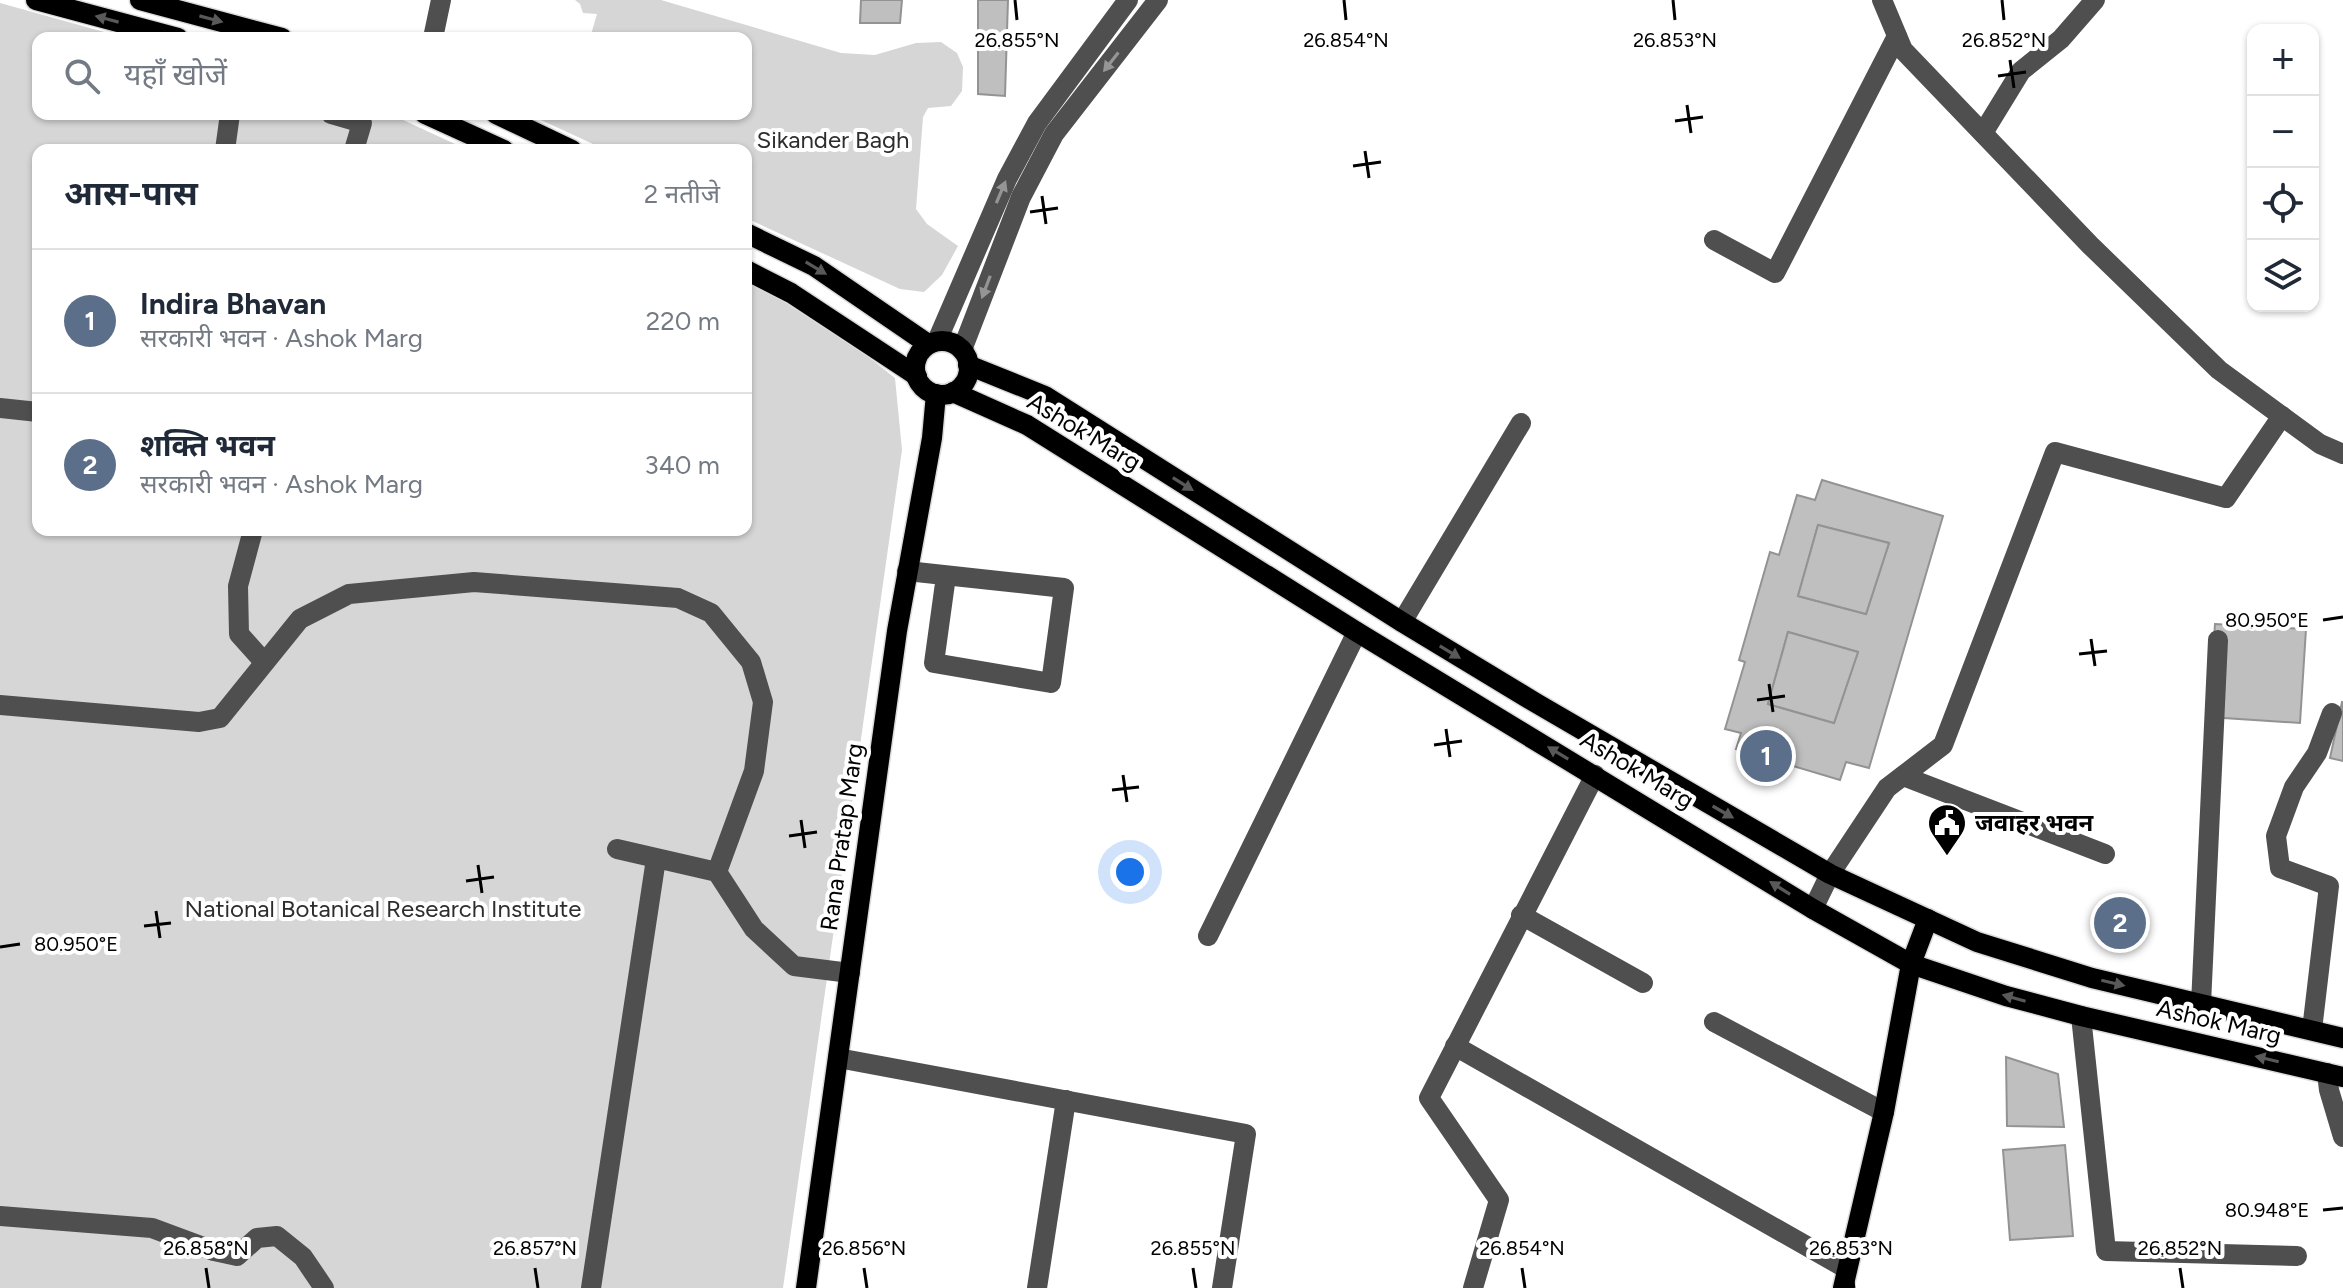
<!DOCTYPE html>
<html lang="hi">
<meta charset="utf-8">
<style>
:root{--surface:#fff;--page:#f6f6f7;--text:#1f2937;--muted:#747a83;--line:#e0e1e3;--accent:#ea580c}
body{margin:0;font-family:Figtree,"Noto Sans Devanagari",sans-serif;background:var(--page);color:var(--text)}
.controls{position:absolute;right:24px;top:24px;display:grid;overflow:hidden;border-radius:16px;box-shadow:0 2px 6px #0004}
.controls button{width:72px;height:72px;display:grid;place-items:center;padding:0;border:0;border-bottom:2px solid var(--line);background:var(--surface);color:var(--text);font:40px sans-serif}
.you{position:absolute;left:1130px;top:872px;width:28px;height:28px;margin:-20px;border:6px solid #fff;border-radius:50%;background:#1a73e8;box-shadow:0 0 0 12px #1a73e833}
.badge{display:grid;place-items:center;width:52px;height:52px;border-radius:50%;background:var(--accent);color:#fff;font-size:26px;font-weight:700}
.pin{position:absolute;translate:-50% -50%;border:4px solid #fff;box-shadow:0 2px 8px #0006}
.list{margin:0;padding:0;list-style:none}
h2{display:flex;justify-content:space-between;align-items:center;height:104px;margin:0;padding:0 32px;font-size:34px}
h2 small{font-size:26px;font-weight:400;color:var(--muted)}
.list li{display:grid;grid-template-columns:52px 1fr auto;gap:24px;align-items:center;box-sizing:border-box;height:144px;padding:0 32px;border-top:2px solid var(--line)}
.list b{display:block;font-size:30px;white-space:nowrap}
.list p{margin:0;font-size:26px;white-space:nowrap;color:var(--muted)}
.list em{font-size:26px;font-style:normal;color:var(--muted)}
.icon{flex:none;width:44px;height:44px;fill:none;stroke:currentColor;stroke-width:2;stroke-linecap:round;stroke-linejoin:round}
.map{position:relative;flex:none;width:2343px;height:1288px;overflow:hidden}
.search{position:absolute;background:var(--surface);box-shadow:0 2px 6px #0004;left:32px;top:32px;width:720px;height:88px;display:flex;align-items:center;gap:20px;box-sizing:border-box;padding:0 28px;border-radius:16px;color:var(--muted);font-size:30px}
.panel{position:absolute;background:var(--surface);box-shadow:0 2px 6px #0004;left:32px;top:144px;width:720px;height:392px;border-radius:16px}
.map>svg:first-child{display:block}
.green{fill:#d6d6d6}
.building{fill:#bfbfbf;stroke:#939393;stroke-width:2;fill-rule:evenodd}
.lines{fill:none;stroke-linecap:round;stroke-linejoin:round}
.major-casing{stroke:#dbdbdb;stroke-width:23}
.minor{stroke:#4f4f4f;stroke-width:20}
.major{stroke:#000;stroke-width:20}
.oneway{fill:#595959}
.oneway2{fill:#959595}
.ticks{fill:none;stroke:#000;stroke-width:3}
.labels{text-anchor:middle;stroke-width:8;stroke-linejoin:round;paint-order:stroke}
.park-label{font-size:24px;fill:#2d2d2d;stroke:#fff}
.street-label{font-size:24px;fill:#000;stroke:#fff}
.poi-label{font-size:24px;font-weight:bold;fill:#000;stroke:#fff;text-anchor:start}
.ticks-label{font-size:20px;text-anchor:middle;fill:#000;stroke:#fff;stroke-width:8;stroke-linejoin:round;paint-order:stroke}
</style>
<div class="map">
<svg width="2343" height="1288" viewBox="0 0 2343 1288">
<rect width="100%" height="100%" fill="#fff"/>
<g class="green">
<polygon points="575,0 661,0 841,53 875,55 916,43 941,42 957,53 963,67 962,91 951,106 928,108 923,117 916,209 927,224 958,246 942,275 924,292 900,289 746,218 746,150 606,150 528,114 746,114 746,38 590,38 597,14 583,13 580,4"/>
<polygon points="0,3 126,38 38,38 38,114 390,114 468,150 38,150 38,530 746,530 746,282 813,313 895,378 902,450 783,1288 0,1288"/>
</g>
<g class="building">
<polygon points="861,0 902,0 900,23 860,23"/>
<polygon points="978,0 1008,0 1005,96 978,94"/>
<path d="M 1822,480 L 1943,516 L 1869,768 L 1846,762 L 1840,780 L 1736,749 L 1741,733 L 1725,729 L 1745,662 L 1739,660 L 1770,552 L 1779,555 L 1797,495 L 1815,500 ZM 1818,525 L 1889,543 L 1866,614 L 1798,596 ZM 1788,632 L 1858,652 L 1834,723 L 1768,704 Z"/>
<polygon points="1818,525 1889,543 1866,614 1798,596"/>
<polygon points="2215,624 2306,629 2300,723 2209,717"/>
<polygon points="1788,632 1858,652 1834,723 1768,704"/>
<polygon points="2342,702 2343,702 2343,761 2330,758"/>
<polygon points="2006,1057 2058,1074 2064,1127 2007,1126"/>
<polygon points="2065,1145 2073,1236 2010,1240 2003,1150"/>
</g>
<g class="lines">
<g class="major-casing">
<g id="major">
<polyline points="36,0 178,38"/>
<polyline points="140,0 282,38"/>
<polyline points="425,114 504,150"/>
<polyline points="496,114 572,150"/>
<polyline points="746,233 814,266 928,344"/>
<polyline points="746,270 791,293 917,376"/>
<circle cx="942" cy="368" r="27"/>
<polyline points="968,365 1045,396 1402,622 1536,703 1830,874 1977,942 2092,978 2343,1038"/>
<polyline points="953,392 1027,425 1357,632 1813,909 1911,964 2006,996 2081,1016 2343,1077"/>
<polyline points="806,1288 897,631 932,438 936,394"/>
<polyline points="1843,1288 1884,1112 1911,964 1928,919"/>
</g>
</g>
<g class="minor">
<polyline points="1882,0 1903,50 2090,245 2219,370 2320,444 2343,454"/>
<polyline points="433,38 441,0"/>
<polyline points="331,114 362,123 354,150"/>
<polyline points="1983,133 2021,71 2061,39 2095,0"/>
<polyline points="225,150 230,114"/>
<polyline points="1714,240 1775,273 1897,36"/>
<polyline points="937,341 1007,179 1037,123 1128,0"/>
<polyline points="962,350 1021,197 1054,134 1158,0"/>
<polyline points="0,408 38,412"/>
<polyline points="253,530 238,586 239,634 264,662"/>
<polyline points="907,571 1064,588 1051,683 934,663 946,576"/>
<polyline points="1402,622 1521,423"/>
<polyline points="0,705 199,722 220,718 300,619 349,594 474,582 678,598 711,613 751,662 763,702 754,771 717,872"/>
<polyline points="1903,776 2105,854"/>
<polyline points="617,849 717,872 754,929 794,966 850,973"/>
<polyline points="1813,909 1830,874 1887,788 1943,745 2055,452 2226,498 2282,416"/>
<polyline points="1521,915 1643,983"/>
<polyline points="1208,936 1357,632"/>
<polyline points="2201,1004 2218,640"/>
<polyline points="2081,1016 2106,1251 2297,1256"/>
<polyline points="1714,1022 1884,1112"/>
<polyline points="2312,1030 2329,886 2280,868 2276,836 2294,787 2317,753 2332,713"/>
<polyline points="1455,1046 1847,1269"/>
<polyline points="838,1058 1246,1134 1222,1288"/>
<polyline points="2327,1073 2329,1090 2343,1137"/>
<polyline points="0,1216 152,1228 214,1251 237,1256 257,1238 277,1236 303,1257 324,1288"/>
<polyline points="591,1288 656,859"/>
<polyline points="1037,1288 1066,1100"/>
<polyline points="1473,1288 1499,1200 1429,1098 1595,775"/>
</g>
<use href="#major" class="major"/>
</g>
<defs><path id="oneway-solid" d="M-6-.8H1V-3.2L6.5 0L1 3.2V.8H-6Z" transform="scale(2)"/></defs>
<g class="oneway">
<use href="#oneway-solid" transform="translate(107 19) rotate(-165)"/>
<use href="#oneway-solid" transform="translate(211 19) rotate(15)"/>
<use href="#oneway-solid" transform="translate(816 268) rotate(31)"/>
<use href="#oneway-solid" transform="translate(1183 484) rotate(32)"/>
<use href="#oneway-solid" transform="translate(1450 652) rotate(31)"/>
<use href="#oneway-solid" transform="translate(1558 753) rotate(-149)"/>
<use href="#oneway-solid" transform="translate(1723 812) rotate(30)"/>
<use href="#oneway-solid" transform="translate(1780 888) rotate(-148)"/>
<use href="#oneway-solid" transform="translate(2113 983) rotate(13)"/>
<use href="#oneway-solid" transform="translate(2014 998) rotate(-164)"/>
<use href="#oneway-solid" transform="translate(2267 1059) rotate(-167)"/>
</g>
<g class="oneway2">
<use href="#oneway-solid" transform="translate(1111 62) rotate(128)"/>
<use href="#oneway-solid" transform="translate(1001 192) rotate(-67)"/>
<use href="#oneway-solid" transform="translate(986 287) rotate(111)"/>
</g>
<path class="ticks" d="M 1015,0 L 1017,20M 1344,0 L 1346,20M 1673,0 L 1675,20M 2002,0 L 2004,20M 2010,60 L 2014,88M 1998,76 L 2026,72M 1687,105 L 1691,133M 1675,121 L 1703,117M 1365,151 L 1369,178M 1353,166 L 1381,162M 1042,196 L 1046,224M 1030,212 L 1058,208M 2323,620 L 2343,617M 2091,639 L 2095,666M 2079,654 L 2107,651M 1769,684 L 1773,712M 1757,700 L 1785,696M 1446,729 L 1450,757M 1434,745 L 1462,741M 1123,775 L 1127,802M 1112,790 L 1139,787M 801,820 L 805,848M 789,836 L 817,832M 478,865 L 482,893M 466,881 L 494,877M 156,911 L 160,938M 144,926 L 171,923M 0,947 L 20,944M 2323,1210 L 2343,1208M 206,1268 L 209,1288M 535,1268 L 538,1288M 864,1268 L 867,1288M 1193,1268 L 1196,1288M 1522,1268 L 1525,1288M 1851,1268 L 1854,1288M 2180,1268 L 2183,1288"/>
<defs>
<g id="civic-pin" transform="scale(2)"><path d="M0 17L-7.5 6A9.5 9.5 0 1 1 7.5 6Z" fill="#000" stroke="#fff"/><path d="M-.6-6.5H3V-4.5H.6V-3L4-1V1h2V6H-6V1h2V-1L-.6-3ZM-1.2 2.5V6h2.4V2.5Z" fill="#fff"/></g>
</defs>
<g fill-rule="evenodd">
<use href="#civic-pin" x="1947" y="823"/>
</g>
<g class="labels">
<g class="park-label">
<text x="833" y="148">Sikander Bagh</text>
<text x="383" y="917">National Botanical Research Institute</text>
</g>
<g class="street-label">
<text transform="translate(1084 432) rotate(31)" y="8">Ashok Marg</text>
<text transform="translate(1637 770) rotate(31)" y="8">Ashok Marg</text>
<text transform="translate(842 837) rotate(-82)" y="8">Rana Pratap Marg</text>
<text transform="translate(2219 1022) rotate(13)" y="8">Ashok Marg</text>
</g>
<g class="poi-label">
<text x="1975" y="831">जवाहर भवन</text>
</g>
</g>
<g class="ticks-label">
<text x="1017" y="47">26.855°N</text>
<text x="1346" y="47">26.854°N</text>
<text x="1675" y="47">26.853°N</text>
<text x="2004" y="47">26.852°N</text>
<text x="2267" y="627">80.950°E</text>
<text x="76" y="951">80.950°E</text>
<text x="2267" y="1217">80.948°E</text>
<text x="206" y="1255">26.858°N</text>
<text x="535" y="1255">26.857°N</text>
<text x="864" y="1255">26.856°N</text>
<text x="1193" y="1255">26.855°N</text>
<text x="1522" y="1255">26.854°N</text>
<text x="1851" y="1255">26.853°N</text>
<text x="2180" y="1255">26.852°N</text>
</g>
</svg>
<div class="controls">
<button>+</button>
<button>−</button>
<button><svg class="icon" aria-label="locate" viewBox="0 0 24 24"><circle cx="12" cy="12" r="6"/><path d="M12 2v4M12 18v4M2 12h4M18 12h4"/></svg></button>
<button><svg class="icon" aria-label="layers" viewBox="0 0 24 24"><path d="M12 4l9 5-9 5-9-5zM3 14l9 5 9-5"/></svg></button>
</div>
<div class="you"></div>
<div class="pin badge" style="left:1766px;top:756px;background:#5c6f8a">1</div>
<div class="pin badge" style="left:2120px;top:923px;background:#5c6f8a">2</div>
<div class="search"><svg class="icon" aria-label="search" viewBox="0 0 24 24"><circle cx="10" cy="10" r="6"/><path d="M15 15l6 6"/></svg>यहाँ खोजें</div>
<section class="panel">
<h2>आस-पास<small>2 नतीजे</small></h2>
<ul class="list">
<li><span class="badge" style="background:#5c6f8a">1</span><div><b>Indira Bhavan</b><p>सरकारी भवन · Ashok Marg</p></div><em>220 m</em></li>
<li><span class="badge" style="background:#5c6f8a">2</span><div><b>शक्ति भवन</b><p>सरकारी भवन · Ashok Marg</p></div><em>340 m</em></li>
</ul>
</section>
</div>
